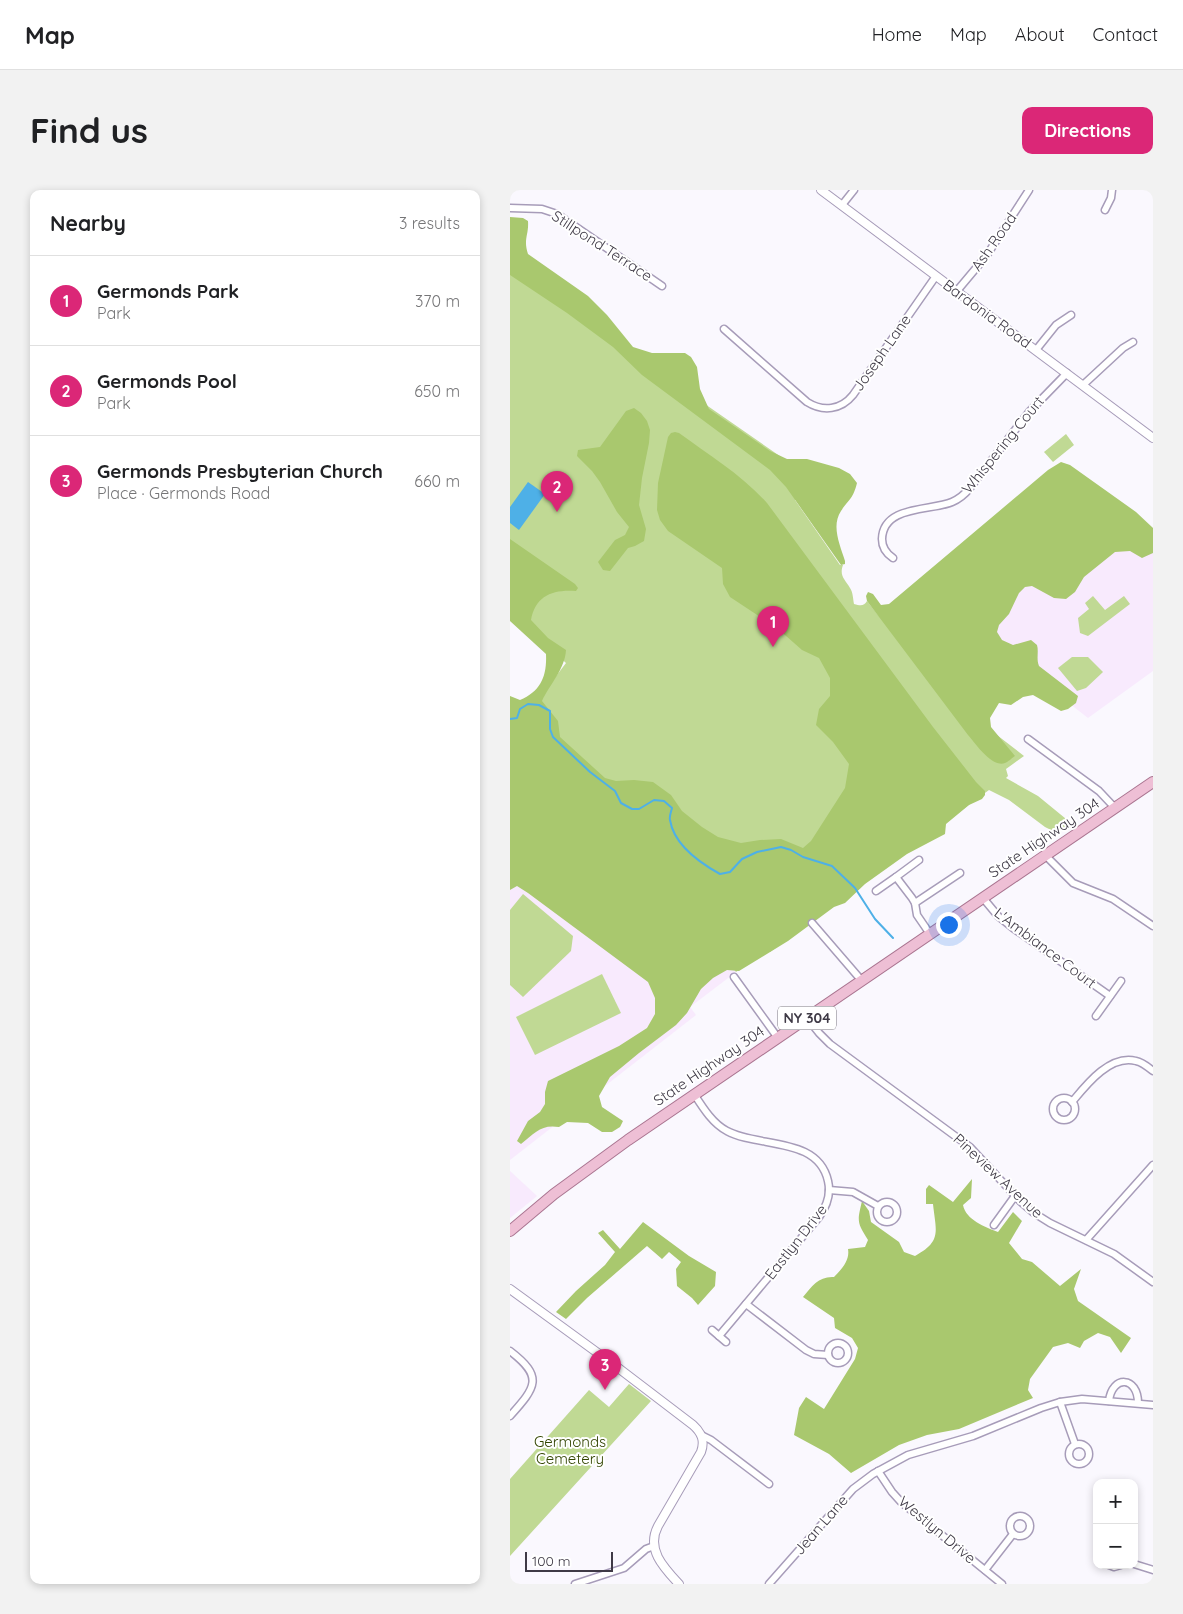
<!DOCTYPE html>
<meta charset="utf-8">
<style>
:root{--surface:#fff;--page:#f2f2f2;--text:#202124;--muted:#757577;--line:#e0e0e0;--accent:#db2777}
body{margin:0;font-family:Quicksand,sans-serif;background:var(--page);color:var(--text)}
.controls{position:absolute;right:15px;bottom:15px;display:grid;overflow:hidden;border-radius:10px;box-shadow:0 2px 8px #0003}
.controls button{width:45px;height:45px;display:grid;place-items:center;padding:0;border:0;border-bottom:1px solid var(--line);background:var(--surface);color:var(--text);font:25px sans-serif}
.scale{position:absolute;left:15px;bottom:12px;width:88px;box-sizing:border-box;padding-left:5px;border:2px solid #3f3a46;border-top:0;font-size:14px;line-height:18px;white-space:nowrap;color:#3f3a46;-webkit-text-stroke:4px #fff;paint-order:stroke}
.you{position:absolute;left:438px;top:734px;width:18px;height:18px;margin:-12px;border:4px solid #fff;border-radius:50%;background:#1a73e8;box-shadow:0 0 0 8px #1a73e833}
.badge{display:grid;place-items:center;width:32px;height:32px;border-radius:50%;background:var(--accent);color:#fff;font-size:16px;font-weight:700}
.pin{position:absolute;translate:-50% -41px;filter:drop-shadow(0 1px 2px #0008)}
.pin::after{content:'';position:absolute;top:26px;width:18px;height:15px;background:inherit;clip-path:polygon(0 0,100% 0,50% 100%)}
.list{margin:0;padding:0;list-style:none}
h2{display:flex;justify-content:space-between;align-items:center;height:65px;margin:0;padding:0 20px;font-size:21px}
h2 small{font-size:16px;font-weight:400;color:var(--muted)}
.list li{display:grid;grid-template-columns:32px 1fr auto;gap:15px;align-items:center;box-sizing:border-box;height:90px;padding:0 20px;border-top:1px solid var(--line)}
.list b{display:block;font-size:19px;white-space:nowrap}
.list p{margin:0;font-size:16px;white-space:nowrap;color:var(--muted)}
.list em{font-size:16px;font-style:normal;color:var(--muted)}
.map{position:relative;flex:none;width:643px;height:1394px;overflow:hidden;border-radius:10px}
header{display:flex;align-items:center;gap:30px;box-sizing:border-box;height:70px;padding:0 25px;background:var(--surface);border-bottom:1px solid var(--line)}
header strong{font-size:24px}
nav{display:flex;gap:28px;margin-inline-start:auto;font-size:18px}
.intro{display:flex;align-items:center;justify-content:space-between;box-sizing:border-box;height:120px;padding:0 30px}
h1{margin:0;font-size:35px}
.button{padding:12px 22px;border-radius:10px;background:var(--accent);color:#fff;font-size:18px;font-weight:700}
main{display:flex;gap:30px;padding:0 30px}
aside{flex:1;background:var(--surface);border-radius:10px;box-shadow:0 2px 8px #0003}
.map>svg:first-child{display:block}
.education{fill:#f8eafd}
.green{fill:#c0d994}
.forest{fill:#a9c86e}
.water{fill:#4eb0e7}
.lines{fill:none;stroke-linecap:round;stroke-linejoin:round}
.stream{stroke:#4eb0e7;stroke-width:2}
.minor-casing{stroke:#a79cb9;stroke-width:9}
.tertiary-casing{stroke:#a79cb9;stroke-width:10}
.primary-casing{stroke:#aa7591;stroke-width:12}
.minor{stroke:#fff;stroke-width:6}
.tertiary{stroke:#fff;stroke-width:8}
.primary{stroke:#eebfd5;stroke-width:10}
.labels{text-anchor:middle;stroke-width:4;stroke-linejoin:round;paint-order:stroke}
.shield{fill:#fff;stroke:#79757e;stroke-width:1}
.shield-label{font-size:14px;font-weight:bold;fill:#3f3a46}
.street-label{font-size:15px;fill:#3f3a46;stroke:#fff}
.park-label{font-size:15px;fill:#324400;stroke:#fff}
</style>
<header>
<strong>Map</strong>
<nav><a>Home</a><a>Map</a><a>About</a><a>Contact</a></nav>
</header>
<div class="intro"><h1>Find us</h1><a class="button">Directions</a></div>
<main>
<aside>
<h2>Nearby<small>3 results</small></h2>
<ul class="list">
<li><span class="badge">1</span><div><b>Germonds Park</b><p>Park</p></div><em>370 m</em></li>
<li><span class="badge">2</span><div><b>Germonds Pool</b><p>Park</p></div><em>650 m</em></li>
<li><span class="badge">3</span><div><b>Germonds Presbyterian Church</b><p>Place · Germonds Road</p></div><em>660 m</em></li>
</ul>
</aside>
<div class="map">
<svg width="643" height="1394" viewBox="0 0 643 1394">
<rect width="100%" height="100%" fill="#faf8fe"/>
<g class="education">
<polygon points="643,342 643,481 578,528 406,394"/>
<polygon points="0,691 216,769 226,782 180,817 186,825 0,970"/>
<polygon points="0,981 27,1006 0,1028"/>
</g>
<g class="green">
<path d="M 0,79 L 300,287 L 285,310 L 330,375 L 333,375 C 329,386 335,389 340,398 C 343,402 343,409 344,414 C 351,416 354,416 357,411 L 368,425 L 470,532 L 514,566 L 496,579 L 498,586 L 496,588 L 528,606 L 561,633 L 547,643 L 535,637 L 499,610 L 479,600 L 260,762 L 257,759 L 226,782 L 216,769 L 0,547 L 56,473 L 0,422 Z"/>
<polygon points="556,244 564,255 543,272 534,262"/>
<polygon points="583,406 595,420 614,406 620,414 578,446 570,443 568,428 579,419 575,413"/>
<polygon points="562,467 578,467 593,482 576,498 567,501 548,478"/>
<polygon points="13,704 63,746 61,761 13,807 0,795 0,720"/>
<polygon points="92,784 111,823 25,865 6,827"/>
<polygon points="119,1194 141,1211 0,1366 0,1289 79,1200 99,1217"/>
</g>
<g class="forest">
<path d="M 0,27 L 13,28 L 18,31 C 19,45 13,49 18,64 L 78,106 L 97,125 L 123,157 L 142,163 L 175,163 L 181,167 L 187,177 L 190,199 L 199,219 L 260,261 L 277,269 L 297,269 L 329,278 L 340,284 L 347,293 C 343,309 339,309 331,321 C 321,336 330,355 335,371 L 335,374 L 331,375 L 276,297 L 260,280 L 132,185 L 103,157 L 57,123 L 0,85 Z"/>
<polygon points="124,218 131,223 137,231 140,240 139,253 132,288 129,315 136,339 134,351 125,356 118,358 100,381 93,380 88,372 105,350 115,345 119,337 107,322 90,292 82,281 67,266 68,260 90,257 116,221"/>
<path d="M 165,242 L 169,243 C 199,265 232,285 257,313 L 423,537 L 466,592 L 475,601 L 475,605 L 472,609 L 459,615 L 436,634 L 435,644 L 397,664 L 355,694 L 335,713 L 324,717 L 278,751 L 229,781 L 217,780 L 203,788 L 191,799 L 177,823 L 166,835 L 129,863 L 100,887 L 89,906 L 92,917 L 113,931 L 110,937 L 102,942 L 92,942 L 78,933 L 57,932 L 49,937 C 31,934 25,943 11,954 L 7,951 L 18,931 L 30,922 L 35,914 L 35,902 L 38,891 L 109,856 L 137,838 L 145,824 L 145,808 L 138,792 L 18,703 L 7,696 L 0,700 L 0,506 L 10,510 C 31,501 37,486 36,464 L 0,431 L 0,349 L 65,394 L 68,398 L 66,401 C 43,399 25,406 21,430 L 38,448 L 56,460 C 55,479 40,494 32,511 L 48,531 L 50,547 L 95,588 L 106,591 L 124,590 L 143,592 L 161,605 L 172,621 L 192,637 L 208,647 L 231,653 L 250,650 L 271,649 L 293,658 L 301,651 L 335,598 L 339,574 L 323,552 L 306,535 L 309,519 L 320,506 L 320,488 L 309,468 L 292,460 L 267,438 L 220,407 L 213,394 L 212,378 L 158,341 L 150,330 L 147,320 L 148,293 L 158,247 L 161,243 Z"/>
<path d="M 551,272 L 560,275 L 626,322 L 643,338 L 643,363 L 632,368 L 620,361 L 605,362 L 574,387 L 565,402 L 556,409 L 544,408 L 522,396 L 515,397 L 509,403 L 499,424 L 489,435 L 487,442 L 492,450 L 503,455 L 521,450 L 527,455 C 529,462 526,469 529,476 L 568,506 L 566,513 L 558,519 L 551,521 L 523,505 L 513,507 L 501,515 L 489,513 L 480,528 L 481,537 L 505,566 C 502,568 498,572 495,573 C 482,578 465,553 458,545 L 357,411 L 356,406 L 358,402 L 363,404 L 371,415 L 379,414 L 538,280 Z"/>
<path d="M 462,989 L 461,1008 L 453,1015 C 456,1030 475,1037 488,1042 L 503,1022 L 512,1031 L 499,1053 L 512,1069 L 522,1072 L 550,1096 L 571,1079 L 564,1099 L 568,1111 L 621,1148 L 611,1163 L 600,1147 L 588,1143 L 574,1151 L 570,1158 L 558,1153 L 543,1157 L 520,1189 L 518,1200 L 523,1208 L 449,1239 L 417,1245 L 389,1255 L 341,1283 L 319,1264 L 284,1245 L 289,1218 L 296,1207 L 314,1219 L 345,1169 L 348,1158 L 342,1148 L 325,1138 L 324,1128 L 293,1107 C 302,1096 309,1086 324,1087 C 332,1079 340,1070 338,1059 L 355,1057 L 358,1050 C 347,1032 347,1032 352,1011 L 359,1021 L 361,1032 L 389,1052 L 394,1062 L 405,1066 C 432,1051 426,1042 423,1014 L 416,1014 L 416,999 L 419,995 L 443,1012 Z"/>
<polygon points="133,1032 179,1066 206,1082 205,1096 188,1115 182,1108 167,1096 166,1079 171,1072 159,1062 152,1069 137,1056 77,1108 56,1129 46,1122 66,1101 95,1075 105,1062 88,1043 93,1040 110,1059"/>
</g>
<polygon class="water" points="18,292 35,304 9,340 0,333 0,317"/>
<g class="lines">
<path class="stream" d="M 0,529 L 7,528 L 10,519 L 18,514 L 29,515 L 40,521 L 40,539 L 43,547 L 80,582 L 105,601 L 111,613 L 122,619 L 129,619 L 144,610 L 154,611 L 162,618 C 161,622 159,627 160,630 C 164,655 190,673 210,684 L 220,682 L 232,669 L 247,662 L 271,657 L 281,660 L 293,667 L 322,676 L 345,698 L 365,729 L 383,748"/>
<g class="minor-casing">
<g id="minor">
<polyline points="332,15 344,0"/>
<polyline points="0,18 32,19 47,24 152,96"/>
<polyline points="595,20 601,8 602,0"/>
<polyline points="446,102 477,65 519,0"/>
<path d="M 214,139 L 297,212 C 313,222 331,220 343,205 L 426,86"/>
<polyline points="526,160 546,135 561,125"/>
<polyline points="573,195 613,158 623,152"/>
<path d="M 383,368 C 377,364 372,358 372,349 C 373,315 421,321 442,312 C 449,309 455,304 460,298 L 519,222 L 557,183"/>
<polyline points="518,549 589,601 605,618"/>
<polyline points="535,665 563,693 603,709 643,736"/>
<polyline points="409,670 386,687 402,708 405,713 407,725 420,744"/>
<polyline points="366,701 386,687"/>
<polyline points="473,708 488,726 503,738 600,806"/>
<polyline points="405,713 450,683"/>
<polyline points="302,733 352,791"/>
<polyline points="224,787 268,848"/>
<polyline points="586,826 611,791"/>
<polyline points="297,828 309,843 320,854 460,957 510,1011 524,1023 540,1033 604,1064 643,1092"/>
<path d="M 184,904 C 193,918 203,934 217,941 C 248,958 308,946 318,991 C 321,1004 317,1016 309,1027 L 209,1146"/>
<circle cx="554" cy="919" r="11"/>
<path d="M 562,912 C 576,895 600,864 626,871 C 632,872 638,877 643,881"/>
<polyline points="319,1000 343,1002 368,1016"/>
<circle cx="377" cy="1022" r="10"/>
<polyline points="484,1035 505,1006"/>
<polyline points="576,1050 643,975"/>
<polyline points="236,1114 296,1160 304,1164 318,1165"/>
<polyline points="202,1140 216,1152"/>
<circle cx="328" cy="1163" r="10"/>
<path d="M 0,1161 C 34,1187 26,1197 0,1226"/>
<path d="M 599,1211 C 602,1185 628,1186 628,1213"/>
<polyline points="550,1212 565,1254"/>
<polyline points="191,1245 201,1250 259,1294"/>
<circle cx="569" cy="1264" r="10"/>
<polyline points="368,1281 382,1302 391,1312 492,1394"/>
<circle cx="510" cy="1336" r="10"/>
<polyline points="624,1374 643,1380"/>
<polyline points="599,1375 604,1377 611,1375"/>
<polyline points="475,1380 503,1344"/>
<polyline points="65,1394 114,1378 136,1359 144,1356"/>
<polyline points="259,1394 343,1299 363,1284 398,1265 463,1246 531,1218 550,1212 572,1209 643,1215"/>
</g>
</g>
<g class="tertiary-casing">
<g id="tertiary">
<polyline points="311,0 643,248"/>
<path d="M 0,1099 L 107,1177 L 183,1235 C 192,1243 195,1251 191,1262 L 148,1336 C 136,1359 153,1377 169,1394"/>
</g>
</g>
<g class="primary-casing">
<polyline id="primary" points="0,1041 44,1004 118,950 643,592"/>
</g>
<use href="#minor" class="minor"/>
<use href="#tertiary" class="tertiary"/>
<use href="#primary" class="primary"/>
</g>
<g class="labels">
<rect class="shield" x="268" y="816.5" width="58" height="23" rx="4"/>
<g class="shield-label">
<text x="297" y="833">NY 304</text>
</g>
<g class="street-label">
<text transform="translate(484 52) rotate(-55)" y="5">Ash Road</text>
<text transform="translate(92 56) rotate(33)" y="5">Stillpond Terrace</text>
<text transform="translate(477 124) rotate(36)" y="5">Bardonia Road</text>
<text transform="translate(372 163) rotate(-55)" y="5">Joseph Lane</text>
<text transform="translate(493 255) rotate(-51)" y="5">Whispering Court</text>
<text transform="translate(534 648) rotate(-34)" y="5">State Highway 304</text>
<text transform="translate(535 758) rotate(37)" y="5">L'Ambiance Court</text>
<text transform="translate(199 876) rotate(-34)" y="5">State Highway 304</text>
<text transform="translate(488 986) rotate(43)" y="5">Pineview Avenue</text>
<text transform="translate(286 1052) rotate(-52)" y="5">Eastlyn Drive</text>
<text transform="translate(311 1335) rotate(-49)" y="5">Jean Lane</text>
<text transform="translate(427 1340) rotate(40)" y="5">Westlyn Drive</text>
</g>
<g class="park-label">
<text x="60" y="1257">Germonds<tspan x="60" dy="17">Cemetery</tspan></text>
</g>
</g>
</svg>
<div class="controls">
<button>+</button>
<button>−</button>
</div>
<div class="scale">100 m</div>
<div class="you"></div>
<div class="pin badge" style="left:263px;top:457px">1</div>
<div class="pin badge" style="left:47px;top:322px">2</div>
<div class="pin badge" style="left:95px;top:1200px">3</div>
</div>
</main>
